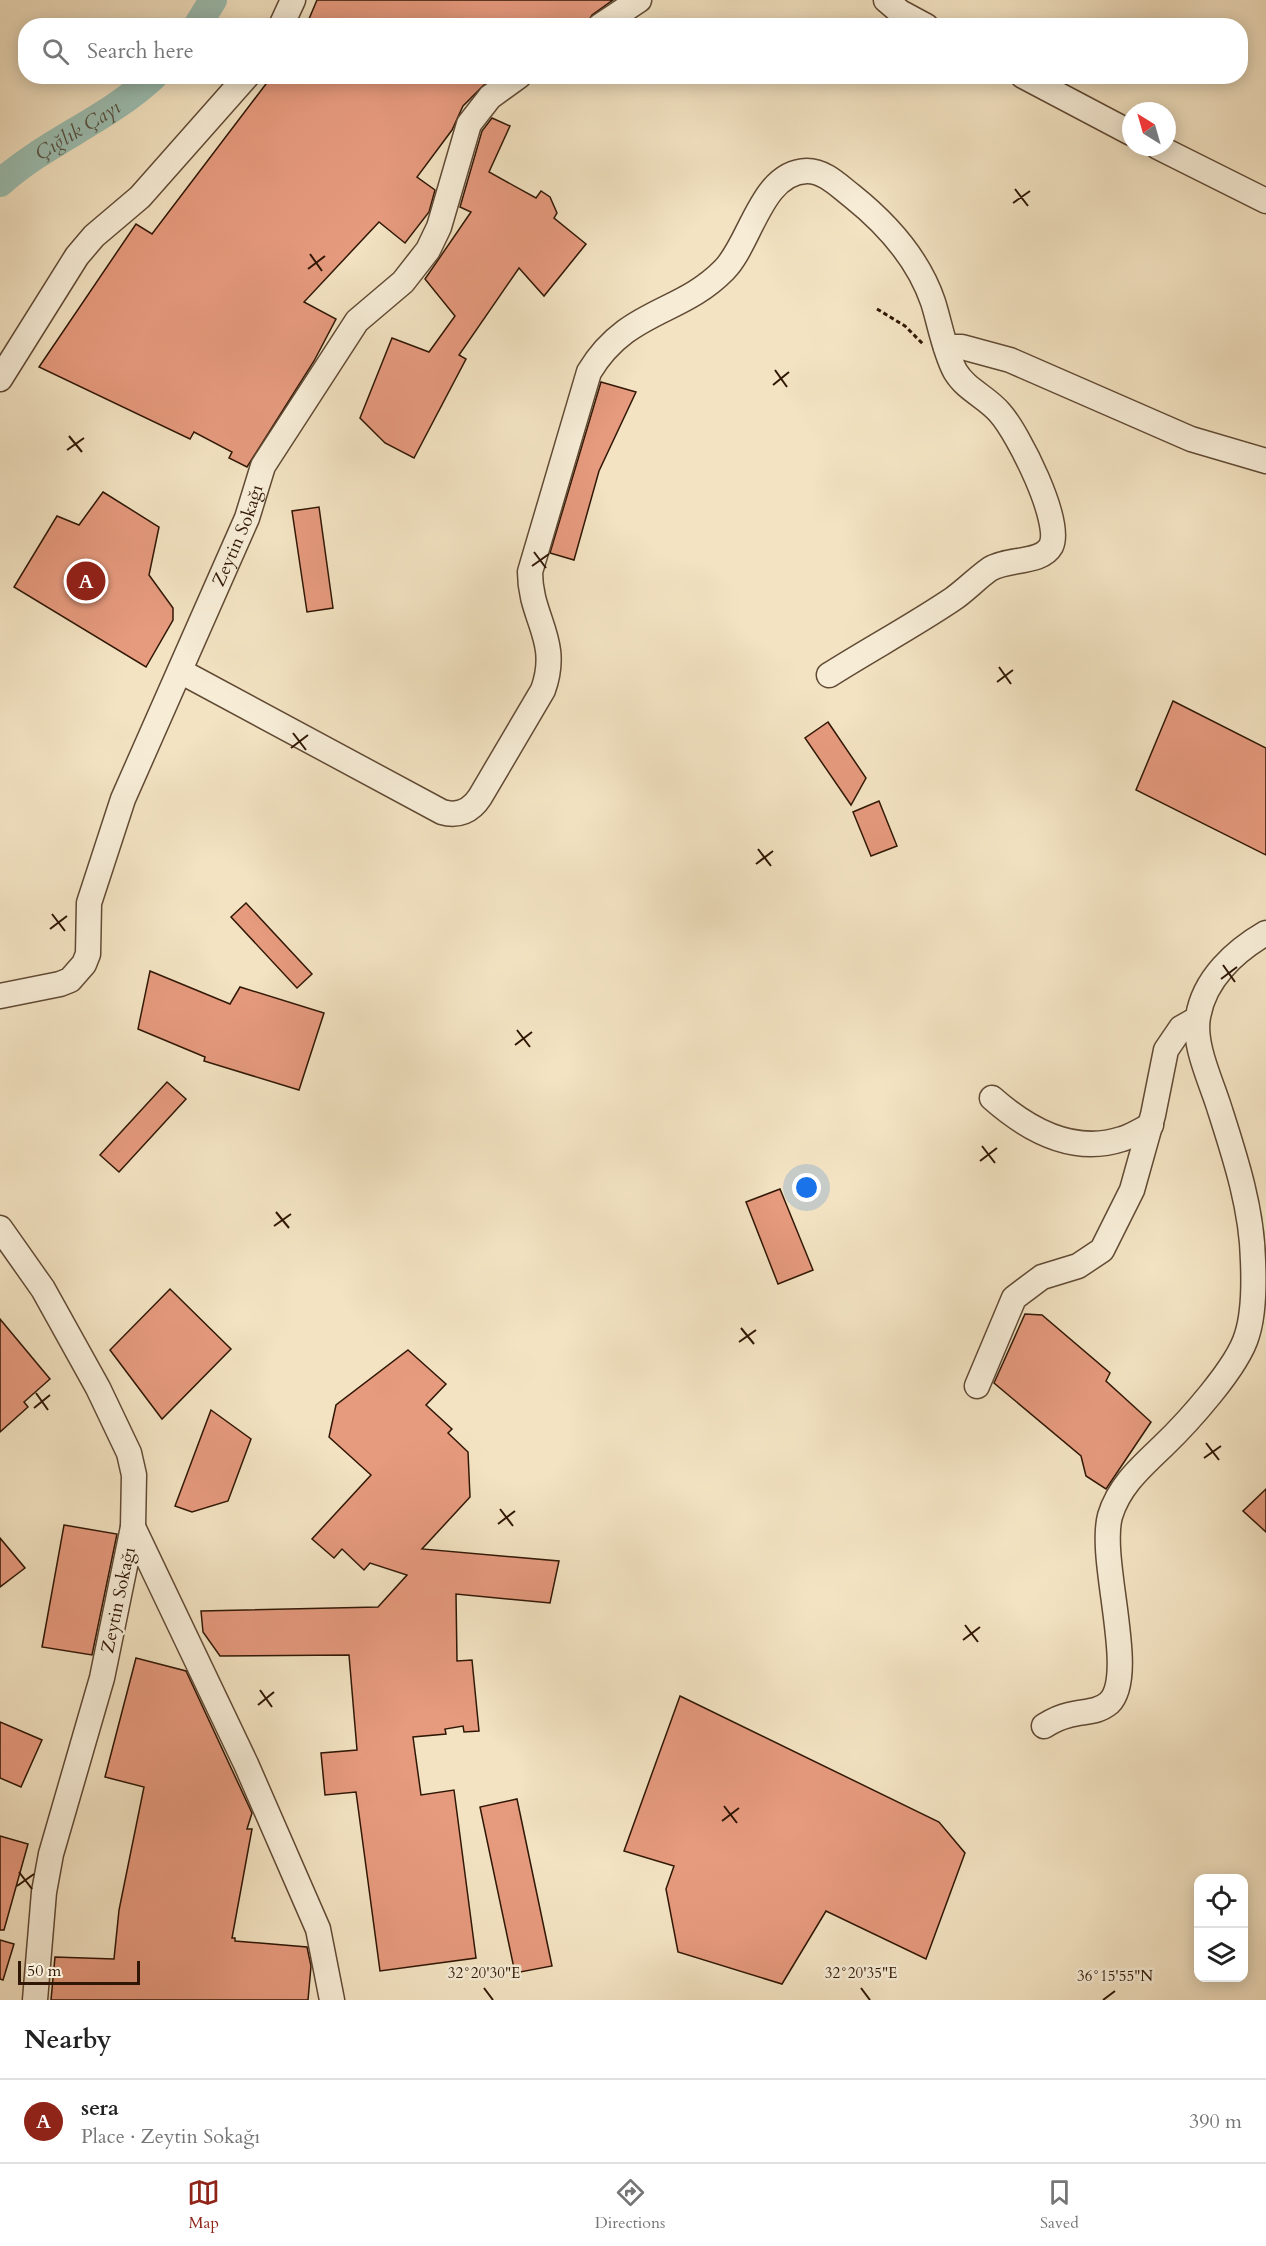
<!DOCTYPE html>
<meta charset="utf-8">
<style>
:root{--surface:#fff;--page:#f2f2f2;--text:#222;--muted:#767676;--line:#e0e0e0;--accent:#8f2418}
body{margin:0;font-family:Cardo,serif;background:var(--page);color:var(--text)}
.controls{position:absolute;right:18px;bottom:18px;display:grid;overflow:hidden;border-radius:12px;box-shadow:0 3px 15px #0003}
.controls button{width:54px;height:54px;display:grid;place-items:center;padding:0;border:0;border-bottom:2px solid var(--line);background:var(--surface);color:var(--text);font:30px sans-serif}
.compass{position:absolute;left:1122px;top:102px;width:54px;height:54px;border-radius:50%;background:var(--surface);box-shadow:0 3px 15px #0003;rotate:323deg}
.scale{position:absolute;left:18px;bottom:15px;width:122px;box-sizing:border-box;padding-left:6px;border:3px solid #301705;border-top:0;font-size:16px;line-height:21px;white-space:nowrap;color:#301705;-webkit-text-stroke:4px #f7edd7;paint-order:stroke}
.you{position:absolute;left:807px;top:1188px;width:21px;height:21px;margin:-15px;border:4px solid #fff;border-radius:50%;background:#1a73e8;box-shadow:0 0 0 9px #1a73e833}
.badge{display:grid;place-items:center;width:39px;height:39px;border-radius:50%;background:var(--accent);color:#fff;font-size:20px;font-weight:700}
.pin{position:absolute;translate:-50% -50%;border:3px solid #fff;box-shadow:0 2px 6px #0006}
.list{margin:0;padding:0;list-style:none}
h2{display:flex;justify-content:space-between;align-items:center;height:78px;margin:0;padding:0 24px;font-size:26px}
h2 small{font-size:20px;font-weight:400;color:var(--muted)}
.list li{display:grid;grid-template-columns:39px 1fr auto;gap:18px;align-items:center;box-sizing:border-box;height:84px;padding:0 24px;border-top:2px solid var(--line)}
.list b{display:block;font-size:22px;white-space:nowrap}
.list p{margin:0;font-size:20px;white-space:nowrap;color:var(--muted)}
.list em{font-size:20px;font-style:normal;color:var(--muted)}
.icon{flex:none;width:33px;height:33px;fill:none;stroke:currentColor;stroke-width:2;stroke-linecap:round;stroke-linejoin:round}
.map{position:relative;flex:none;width:1266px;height:2000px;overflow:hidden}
.search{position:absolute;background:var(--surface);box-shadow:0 3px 15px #0003;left:18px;right:18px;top:18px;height:66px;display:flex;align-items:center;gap:15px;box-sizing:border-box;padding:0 21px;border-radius:24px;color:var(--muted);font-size:22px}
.sheet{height:162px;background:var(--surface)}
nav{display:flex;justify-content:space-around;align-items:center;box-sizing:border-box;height:84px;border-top:2px solid var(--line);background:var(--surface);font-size:16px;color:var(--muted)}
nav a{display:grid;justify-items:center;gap:3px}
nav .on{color:var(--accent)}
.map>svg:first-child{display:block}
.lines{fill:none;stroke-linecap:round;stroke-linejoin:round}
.river{stroke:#9bbeb1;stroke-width:28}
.building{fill:#e69a7e;stroke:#301705;stroke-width:1.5}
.minor-casing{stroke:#614a34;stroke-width:27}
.path{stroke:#301705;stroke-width:3;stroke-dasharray:4.5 3;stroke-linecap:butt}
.minor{stroke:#f7edd7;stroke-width:24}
.ticks{fill:none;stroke:#301705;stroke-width:2}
.labels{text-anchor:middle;stroke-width:5;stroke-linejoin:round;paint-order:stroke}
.street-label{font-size:18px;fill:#301705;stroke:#f7edd7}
.water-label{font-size:20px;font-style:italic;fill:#555141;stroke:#f7edd7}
.ticks-label{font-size:15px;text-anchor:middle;fill:#301705;stroke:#f7edd7;stroke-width:5;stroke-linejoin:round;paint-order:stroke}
</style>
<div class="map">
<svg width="1266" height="2000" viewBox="0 0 1266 2000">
<rect width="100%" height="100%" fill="#f3e3c2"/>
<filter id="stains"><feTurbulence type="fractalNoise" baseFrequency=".00333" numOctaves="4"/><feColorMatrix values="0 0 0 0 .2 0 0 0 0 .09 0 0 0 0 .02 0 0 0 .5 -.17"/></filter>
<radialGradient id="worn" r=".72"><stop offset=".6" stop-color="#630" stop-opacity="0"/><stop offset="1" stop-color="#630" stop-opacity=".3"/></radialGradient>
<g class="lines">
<g class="river">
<polyline points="197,26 213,0"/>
<path id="s1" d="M 0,183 C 47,141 107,120 154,76"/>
</g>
</g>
<g class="building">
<polygon points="317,0 613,0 592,15 586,26 306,26"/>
<polygon points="272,76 493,76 463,106 452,130 417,177 435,190 429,212 405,243 379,222 304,302 336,319 314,361 247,467 229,458 232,452 194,432 190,439 39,367 136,224 152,234"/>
<polygon points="492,118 510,126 489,172 536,198 541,191 550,197 557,213 554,218 586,244 544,296 519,268 459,355 466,359 414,458 385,443 360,418 392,338 429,352 455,316 425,279 471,212 460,207 482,131"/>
<polygon points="601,382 636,392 599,471 574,560 550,553"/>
<polygon points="103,492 159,527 149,575 173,608 173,620 146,667 14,587 57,516 79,525"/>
<polygon points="319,507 333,608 307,612 292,511"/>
<polygon points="1173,701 1266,748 1266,855 1136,790"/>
<polygon points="828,722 866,778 851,805 805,738"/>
<polygon points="879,801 897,846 871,856 853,812"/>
<polygon points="246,903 312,974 297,988 231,917"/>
<polygon points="150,971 230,1004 240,987 324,1013 299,1090 204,1061 205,1057 138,1029"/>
<polygon points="167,1082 186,1099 119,1172 100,1155"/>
<polygon points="780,1189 813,1270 778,1284 746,1202"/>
<polygon points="170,1289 231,1349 162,1419 110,1350"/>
<polygon points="1025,1314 1042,1315 1110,1373 1106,1381 1151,1422 1106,1489 1086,1476 1081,1456 994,1383"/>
<polygon points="0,1319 50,1379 24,1402 28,1407 0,1432"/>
<polygon points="408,1350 446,1384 426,1405 452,1429 448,1433 468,1452 470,1497 422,1549 559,1561 550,1603 456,1594 457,1661 472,1660 479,1731 464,1732 463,1726 445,1729 446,1734 413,1737 421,1795 454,1790 476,1958 380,1971 356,1792 325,1795 321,1753 357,1750 349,1655 220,1656 203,1632 201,1611 378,1607 407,1575 370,1563 364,1570 342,1549 334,1558 312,1539 371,1475 329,1437 336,1405"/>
<polygon points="211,1410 251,1439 228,1501 192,1512 175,1506"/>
<polygon points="1266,1489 1266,1532 1243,1511"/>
<polygon points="64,1525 117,1534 92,1655 42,1647"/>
<polygon points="0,1538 25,1568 0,1587"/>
<polygon points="136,1658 186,1671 252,1813 247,1829 252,1829 232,1938 235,1938 235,1941 307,1947 311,1966 308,2000 51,2000 55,1957 114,1959 119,1910 144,1787 105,1777"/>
<polygon points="680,1696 939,1822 965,1853 926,1959 826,1911 782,1984 678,1952 666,1889 674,1866 624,1851"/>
<polygon points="0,1722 42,1740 21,1787 0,1778"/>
<polygon points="517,1799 552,1966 515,1973 480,1807"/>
<polygon points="0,1836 28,1844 4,1930 0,1930"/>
<polygon points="0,1940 14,1944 3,1980 0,1979"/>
</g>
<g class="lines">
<g class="minor-casing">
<g id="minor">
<polyline points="886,0 900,12 926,26"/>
<polyline points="281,26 293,0"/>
<polyline points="600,26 639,0"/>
<polyline points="1023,76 1131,133"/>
<polyline points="1158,147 1266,201"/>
<polyline points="946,347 962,347 1010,360 1191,439 1266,461"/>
<polyline points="0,379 77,256 94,236 140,197 247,76"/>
<path d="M 180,671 L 442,812 C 458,817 471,811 480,797 L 543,690 C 561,640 530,619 530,572 L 589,372 C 627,309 680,315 724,270 C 751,243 761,172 807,171 C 825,171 839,186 852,196 C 887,224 918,258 933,302 C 940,324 944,350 955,371 C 966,390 987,397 1000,413 C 1018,433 1063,522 1051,546 C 1041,564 1008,558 990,569 C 977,578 966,590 953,599 C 913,626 870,649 829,675"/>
<path id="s2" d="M 0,996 L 60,984 L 70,980 L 84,964 L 88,954 L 89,903 L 123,799 L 247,518 L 263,466 L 357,321 L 403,282 L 428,250 L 439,227 L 469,124 L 490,97 L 519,76"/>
<path d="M 992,1098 C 1027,1129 1073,1155 1122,1139 C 1132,1136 1141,1130 1151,1125"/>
<polyline points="0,1228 43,1289 98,1388 129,1453 134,1475 133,1527 102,1678 51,1854 44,1892 35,2000"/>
<polyline points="977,1386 1014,1298 1042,1277 1078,1266 1102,1250 1132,1190 1153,1115 1166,1050 1181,1028 1197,1019"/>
<polyline points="133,1527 246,1764 318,1929 332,2000"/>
<path d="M 1044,1726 C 1052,1721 1060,1717 1069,1715 C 1084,1711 1097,1713 1109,1703 C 1138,1675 1098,1561 1110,1516 C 1119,1486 1141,1467 1163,1446 C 1187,1423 1238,1367 1247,1335 C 1254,1313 1254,1284 1253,1261 C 1252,1208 1235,1157 1219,1107 C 1211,1081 1193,1045 1198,1017 C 1204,979 1235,951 1266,933"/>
</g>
</g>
<polyline class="path" points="877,309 905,326 923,344"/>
<use href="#minor" class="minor"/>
</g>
<path class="ticks" d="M 1015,189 L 1028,206M 1013,203 L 1030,191M 310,254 L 322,271M 308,269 L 325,256M 775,370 L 787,387M 773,385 L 789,372M 69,436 L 82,452M 67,450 L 84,438M 534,552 L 546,568M 532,566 L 549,554M 999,667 L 1011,684M 997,682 L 1013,670M 293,733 L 306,750M 291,748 L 308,735M 758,849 L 771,866M 756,864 L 773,851M 52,914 L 65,931M 50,929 L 67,916M 1223,965 L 1235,982M 1221,979 L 1237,967M 517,1030 L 530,1047M 515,1045 L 532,1032M 982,1146 L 995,1163M 980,1161 L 997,1148M 276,1212 L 289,1228M 274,1226 L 291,1214M 741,1328 L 754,1344M 739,1342 L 756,1330M 36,1393 L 48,1410M 34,1408 L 50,1395M 1206,1443 L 1219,1460M 1204,1458 L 1221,1446M 500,1509 L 513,1526M 498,1524 L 515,1511M 965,1625 L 978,1642M 963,1640 L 980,1627M 260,1690 L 272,1707M 258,1705 L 274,1692M 724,1806 L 737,1823M 722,1821 L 739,1808M 19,1872 L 32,1889M 17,1886 L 34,1874M 484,1988 L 493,2000M 861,1988 L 870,2000M 1103,2000 L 1115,1991"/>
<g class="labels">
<g class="street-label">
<text dy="6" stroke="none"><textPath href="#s2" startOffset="552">Zeytin Sokağı</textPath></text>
<text transform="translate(118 1600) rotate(-78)" y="6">Zeytin Sokağı</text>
</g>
<g class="water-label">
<text dy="7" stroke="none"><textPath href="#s1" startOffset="94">Çığlık Çayı</textPath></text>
</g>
</g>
<g class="ticks-label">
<text x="484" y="1978">32°20'30"E</text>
<text x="861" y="1978">32°20'35"E</text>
<text x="1115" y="1981">36°15'55"N</text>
</g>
<rect width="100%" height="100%" filter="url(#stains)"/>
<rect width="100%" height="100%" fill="url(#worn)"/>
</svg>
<div class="controls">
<button><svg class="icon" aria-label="locate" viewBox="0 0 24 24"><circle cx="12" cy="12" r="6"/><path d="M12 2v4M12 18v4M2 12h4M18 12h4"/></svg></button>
<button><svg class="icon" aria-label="layers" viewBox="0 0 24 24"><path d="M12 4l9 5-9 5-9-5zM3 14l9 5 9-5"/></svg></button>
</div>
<svg class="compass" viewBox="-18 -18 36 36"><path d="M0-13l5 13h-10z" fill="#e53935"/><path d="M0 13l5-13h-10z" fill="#767676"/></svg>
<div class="scale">50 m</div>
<div class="you"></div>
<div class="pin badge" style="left:86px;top:581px">A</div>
<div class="search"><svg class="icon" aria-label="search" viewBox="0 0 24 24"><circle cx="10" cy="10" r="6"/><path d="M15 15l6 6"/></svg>Search here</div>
</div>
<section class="sheet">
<h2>Nearby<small></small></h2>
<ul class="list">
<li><span class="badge">A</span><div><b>sera</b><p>Place · Zeytin Sokağı</p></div><em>390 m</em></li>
</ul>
</section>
<nav>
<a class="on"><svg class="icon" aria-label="map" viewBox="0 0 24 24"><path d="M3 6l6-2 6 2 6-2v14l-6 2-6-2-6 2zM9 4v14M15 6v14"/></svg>Map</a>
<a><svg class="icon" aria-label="directions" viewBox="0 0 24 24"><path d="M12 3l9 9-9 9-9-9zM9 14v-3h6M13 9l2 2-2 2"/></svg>Directions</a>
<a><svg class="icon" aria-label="saved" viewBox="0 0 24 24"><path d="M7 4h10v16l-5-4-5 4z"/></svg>Saved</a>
</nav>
